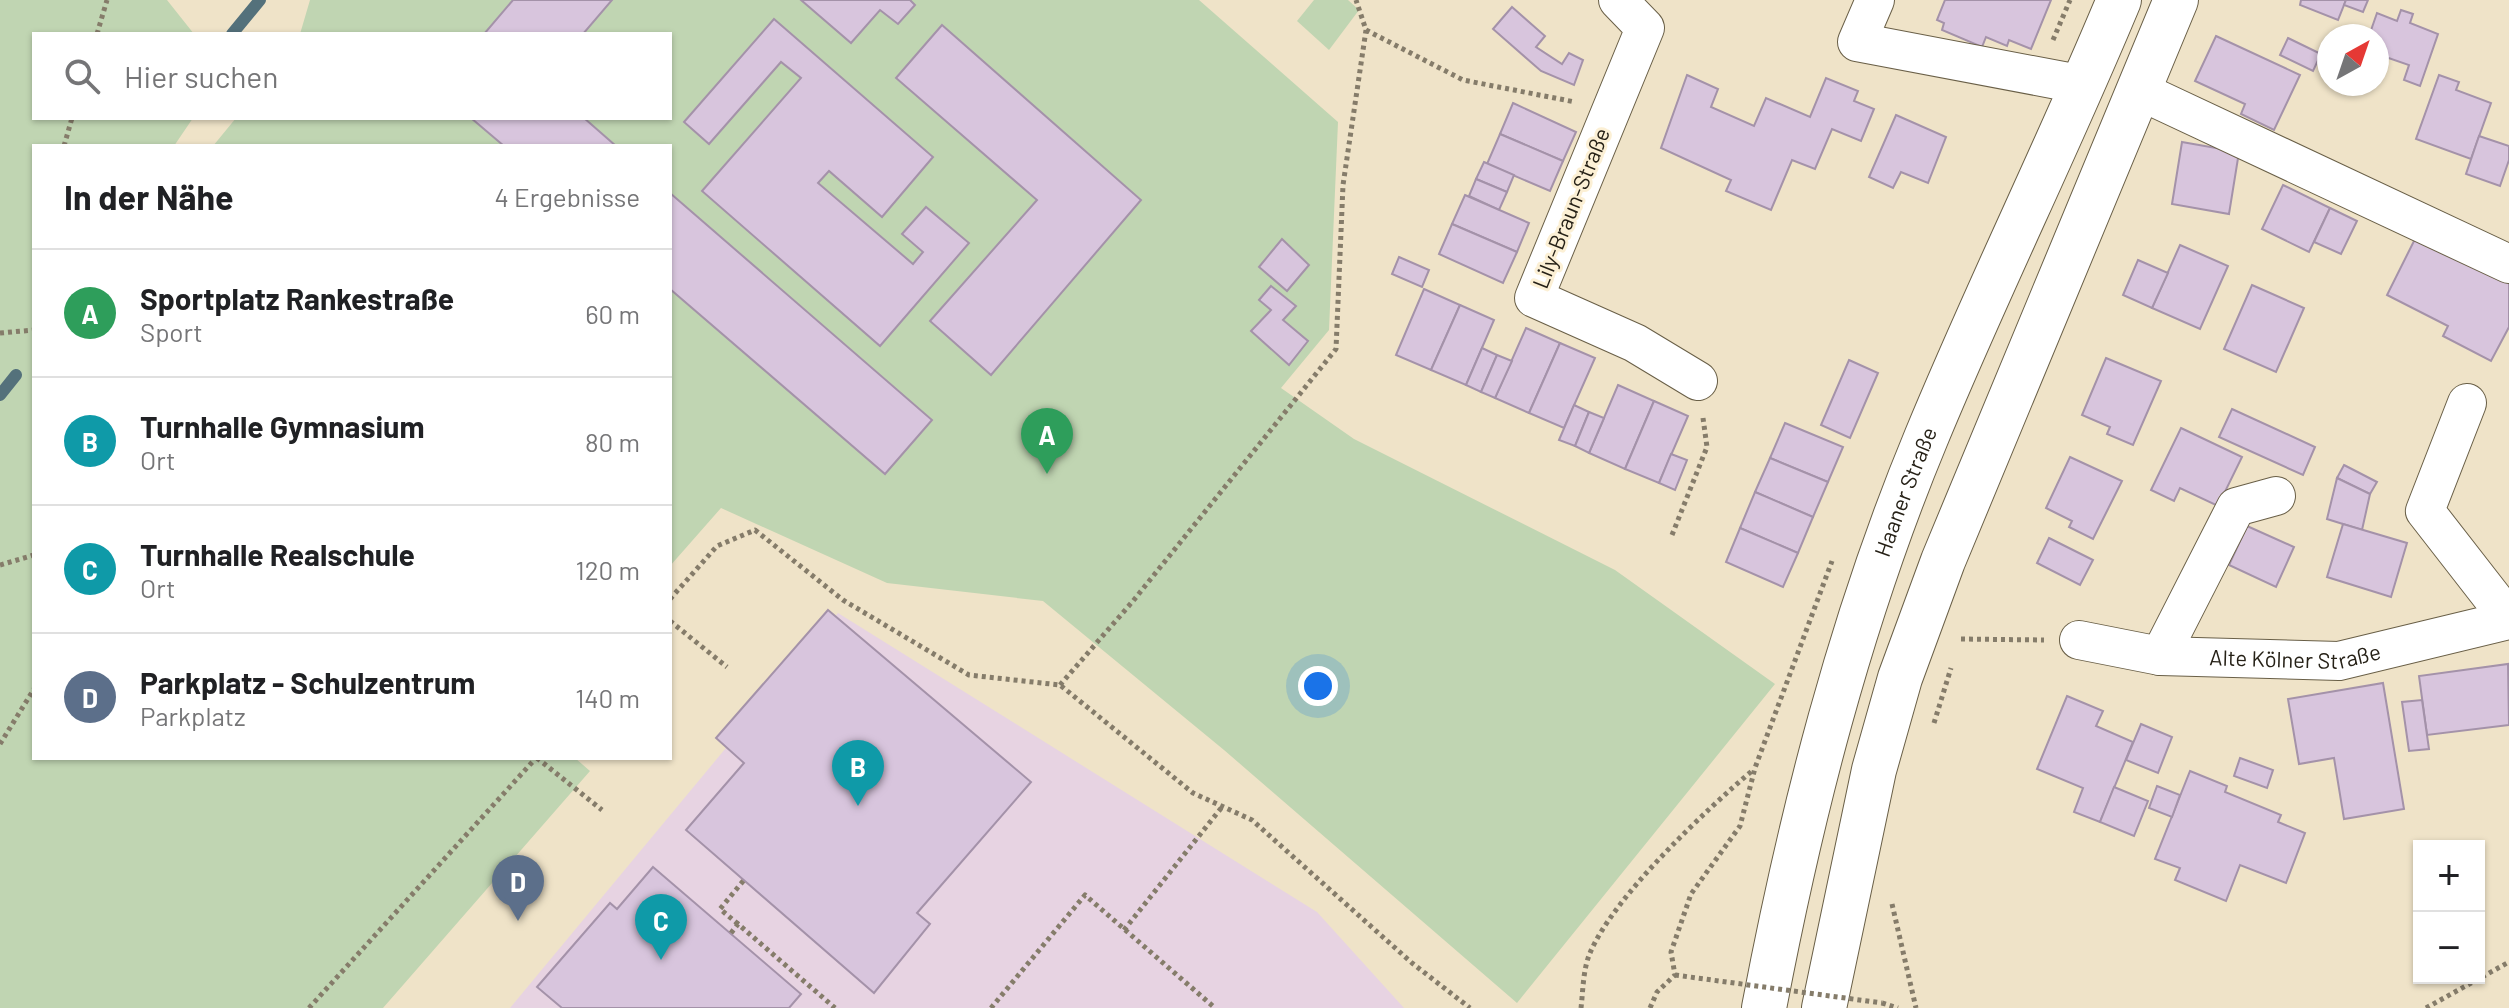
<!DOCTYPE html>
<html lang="de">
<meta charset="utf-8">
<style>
:root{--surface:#fff;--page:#f2f2f2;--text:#202124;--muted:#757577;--line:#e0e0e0;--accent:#bf3671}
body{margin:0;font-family:Barlow,sans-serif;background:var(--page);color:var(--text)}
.controls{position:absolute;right:24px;bottom:24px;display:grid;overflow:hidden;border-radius:0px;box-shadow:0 2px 6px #0004}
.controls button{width:72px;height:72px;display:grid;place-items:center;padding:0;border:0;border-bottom:2px solid var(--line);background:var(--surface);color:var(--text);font:40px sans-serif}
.compass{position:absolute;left:2317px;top:24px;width:72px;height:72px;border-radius:50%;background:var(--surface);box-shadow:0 2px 6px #0004;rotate:40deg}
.you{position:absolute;left:1318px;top:686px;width:28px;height:28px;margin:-20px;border:6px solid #fff;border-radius:50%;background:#1a73e8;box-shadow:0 0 0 12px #1a73e833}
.badge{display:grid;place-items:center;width:52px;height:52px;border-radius:50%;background:var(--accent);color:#fff;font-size:26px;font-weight:700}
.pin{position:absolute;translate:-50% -66px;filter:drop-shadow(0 2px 4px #0008)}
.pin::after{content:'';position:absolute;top:42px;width:28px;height:24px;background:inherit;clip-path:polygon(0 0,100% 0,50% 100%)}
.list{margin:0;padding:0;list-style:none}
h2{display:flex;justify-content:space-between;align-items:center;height:104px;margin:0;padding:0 32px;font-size:34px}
h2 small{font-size:26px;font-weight:400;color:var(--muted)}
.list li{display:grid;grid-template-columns:52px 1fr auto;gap:24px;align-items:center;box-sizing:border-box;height:128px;padding:0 32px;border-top:2px solid var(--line)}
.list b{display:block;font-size:30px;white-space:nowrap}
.list p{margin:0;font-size:26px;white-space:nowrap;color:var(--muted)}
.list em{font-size:26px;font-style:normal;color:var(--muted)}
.icon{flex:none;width:44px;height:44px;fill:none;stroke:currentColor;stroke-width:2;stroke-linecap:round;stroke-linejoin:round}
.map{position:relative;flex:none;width:2509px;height:1008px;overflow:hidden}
.search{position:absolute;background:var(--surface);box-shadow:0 2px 6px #0004;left:32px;top:32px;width:640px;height:88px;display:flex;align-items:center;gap:20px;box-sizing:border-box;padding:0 28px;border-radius:0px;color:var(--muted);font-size:30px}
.panel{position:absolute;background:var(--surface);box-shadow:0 2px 6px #0004;left:32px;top:144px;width:640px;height:616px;border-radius:0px}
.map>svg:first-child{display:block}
.education{fill:#e7d3e2}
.green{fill:#c0d5b2}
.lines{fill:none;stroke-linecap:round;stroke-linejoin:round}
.stream{stroke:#54717b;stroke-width:12}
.building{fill:#d8c5dd;stroke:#a492a9;stroke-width:2}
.minor-casing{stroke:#695f47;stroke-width:40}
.major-casing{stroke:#695f47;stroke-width:46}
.path{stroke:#857c6a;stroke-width:5;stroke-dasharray:4 4;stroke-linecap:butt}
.minor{stroke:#fff;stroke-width:38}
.major{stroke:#fff;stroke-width:44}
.path-bridge{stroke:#857c6a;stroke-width:5;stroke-dasharray:4 4;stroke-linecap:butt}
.labels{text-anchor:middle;stroke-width:6;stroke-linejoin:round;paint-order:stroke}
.street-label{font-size:22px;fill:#262117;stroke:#fcf0d5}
</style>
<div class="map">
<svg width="2509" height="1008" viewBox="0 0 2509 1008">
<rect width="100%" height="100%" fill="#efe3c8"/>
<polygon class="education" points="838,613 1317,912 1404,1008 510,1008"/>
<g class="green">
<polygon points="0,0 167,0 194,34 34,34 34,118 193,118 174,146 34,146 34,758 575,758 590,771 383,1008 0,1008"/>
<polygon points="310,0 1199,0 1338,122 1329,330 1281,388 1354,439 1615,570 1775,684 1517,1003 1224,750 1043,601 887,583 721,508 670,566 670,146 213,146 236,118 670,118 670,34 300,34"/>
<polygon points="1314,0 1348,0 1359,10 1329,50 1297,21"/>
</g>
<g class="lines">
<g class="stream">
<polyline points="232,34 260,0"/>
<polyline points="0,395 16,375"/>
</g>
</g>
<g class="building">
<polygon points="513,0 612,0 583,34 484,34"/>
<polygon points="801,0 910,0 915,5 898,24 880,10 851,43"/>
<polygon points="1945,0 2051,0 2031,49 2009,40 2007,46 1986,37 1982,47 1942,30 1944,23 1937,20"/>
<polygon points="2301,0 2346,0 2338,20 2300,5"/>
<polygon points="2346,0 2368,0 2363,12 2344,5"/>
<polygon points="1512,7 1545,36 1536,47 1562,64 1569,53 1583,60 1574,85 1541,71 1493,29"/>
<polygon points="2401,10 2413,14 2410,23 2438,34 2420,86 2404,80 2409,65 2377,54 2377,36 2369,36 2377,13 2397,21"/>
<polygon points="774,19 933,157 882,217 829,171 818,183 913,264 923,252 902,234 926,207 969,243 880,346 702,191 801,78 781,62 709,144 684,122"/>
<polygon points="942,25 1141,200 991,375 930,321 1037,200 896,78"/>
<polygon points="2216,36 2300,75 2274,130 2241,114 2245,104 2195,81"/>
<polygon points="2288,38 2321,54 2313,71 2280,55"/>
<polygon points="1687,75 1718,89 1711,107 1754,126 1766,98 1810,117 1826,78 1858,91 1854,101 1874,109 1861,141 1832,129 1815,169 1792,160 1771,210 1726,191 1731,180 1661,148"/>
<polygon points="2439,75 2459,82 2456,90 2491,103 2471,159 2416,139"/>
<polygon points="1513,103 1576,132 1563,161 1500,134"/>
<polygon points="1896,115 1946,137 1928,183 1901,172 1893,188 1869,177"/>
<polygon points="471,118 584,118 616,146 504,146"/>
<polygon points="1500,134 1563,161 1550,191 1487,164"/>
<polygon points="2479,136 2509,146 2509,160 2500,186 2466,174"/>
<polygon points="2182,142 2239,152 2229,214 2172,204"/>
<polygon points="1484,162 1514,175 1507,192 1476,179"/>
<polygon points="1476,179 1507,192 1499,210 1469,196"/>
<polygon points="2283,185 2330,208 2309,252 2262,229"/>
<polygon points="670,193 932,420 885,474 670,289"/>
<polygon points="1465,195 1529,223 1517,252 1452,224"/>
<polygon points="2330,208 2357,221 2341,254 2314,242"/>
<polygon points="1452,224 1517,252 1503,283 1439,254"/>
<polygon points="2419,231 2509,277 2509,327 2491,361 2443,336 2448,326 2387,295"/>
<polygon points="1282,239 1309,265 1287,291 1259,267"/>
<polygon points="2180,245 2228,266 2200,329 2152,308"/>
<polygon points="1399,257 1429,270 1422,287 1392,274"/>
<polygon points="2138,260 2168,273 2152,308 2123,295"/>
<polygon points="2252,285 2304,308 2276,372 2224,349"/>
<polygon points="1271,286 1296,306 1283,320 1308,341 1289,365 1251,331 1271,310 1259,300"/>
<polygon points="1424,289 1460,305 1431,370 1396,355"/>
<polygon points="1460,305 1494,320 1466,385 1431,370"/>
<polygon points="1526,328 1560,343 1529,413 1495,398"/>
<polygon points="1560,343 1595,358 1564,428 1529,413"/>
<polygon points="1482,348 1497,355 1481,392 1466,385"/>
<polygon points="1497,355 1512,361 1495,398 1481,392"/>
<polygon points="2106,358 2161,381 2133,445 2107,434 2110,427 2082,415"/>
<polygon points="1849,360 1878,373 1850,438 1821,425"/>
<polygon points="1618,385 1654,401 1625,469 1589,453"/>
<polygon points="1654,401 1688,416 1659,483 1625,469"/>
<polygon points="1574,405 1589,412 1575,446 1559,440"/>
<polygon points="2232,409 2315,447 2303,475 2219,437"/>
<polygon points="1589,412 1604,418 1589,453 1575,446"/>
<polygon points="1785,423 1843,447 1828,482 1770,458"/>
<polygon points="2181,428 2242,457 2218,506 2180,488 2174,501 2151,490"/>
<polygon points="1671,454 1687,460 1675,490 1659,483"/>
<polygon points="2070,457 2122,481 2093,539 2069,527 2072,521 2046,508"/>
<polygon points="1770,458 1828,482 1813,517 1755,492"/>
<polygon points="2344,465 2377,482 2370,494 2337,478"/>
<polygon points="2337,478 2370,494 2362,530 2327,519"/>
<polygon points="1755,492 1813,517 1798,553 1740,528"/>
<polygon points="2343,524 2407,543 2391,597 2327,577"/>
<polygon points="2247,526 2294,547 2276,587 2229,565"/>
<polygon points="1740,528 1798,553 1783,587 1726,562"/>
<polygon points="2049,538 2093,560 2080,585 2037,563"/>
<polygon points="828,610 1031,782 917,913 930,924 874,993 686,830 744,763 716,738"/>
<polygon points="2508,664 2509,725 2427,735 2419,676"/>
<polygon points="2383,683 2404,809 2344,819 2334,758 2299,764 2288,699"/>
<polygon points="2067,696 2103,711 2096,726 2133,742 2100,822 2074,812 2083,788 2037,769"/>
<polygon points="2422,700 2429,749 2409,751 2402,702"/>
<polygon points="2141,724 2172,737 2158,773 2126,760"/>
<polygon points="2240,758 2273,770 2267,788 2234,776"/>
<polygon points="2190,771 2227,786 2225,792 2281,815 2278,822 2305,833 2286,883 2240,865 2226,901 2175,880 2180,868 2155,859"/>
<polygon points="2157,786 2180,795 2172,817 2149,808"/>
<polygon points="2114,787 2148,801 2134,836 2100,822"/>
<polygon points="653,867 801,994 789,1008 562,1008 537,987 610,903 617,909"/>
</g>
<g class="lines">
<g class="minor-casing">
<g id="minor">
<polyline points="1618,0 1645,28 1534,298 1635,343 1698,381"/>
<polyline points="1875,0 1857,42 2084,85"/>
<polyline points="2140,91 2509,264"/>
<polyline points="2467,403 2425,511 2509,619"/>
<path id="s1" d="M 2079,640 L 2160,656 L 2339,661 L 2509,620"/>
<polyline points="2160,656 2236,507 2276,496"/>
</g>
</g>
<g class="major-casing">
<g id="major">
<path id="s2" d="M 1764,1008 C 1801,814 1850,621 1926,438 C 1987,290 2058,147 2119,0"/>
<polyline points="1824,1008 1874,770 1900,678 1943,561 2176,0"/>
</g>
</g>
<g class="path">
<polyline points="1366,30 1463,80 1575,102"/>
<polyline points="97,34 107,0"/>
<polyline points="2053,40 2070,0"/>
<polyline points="64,146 72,118"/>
<polyline points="0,333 34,330"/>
<polyline points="1672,535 1707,447 1703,418"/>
<polyline points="0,565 34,555"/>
<polyline points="670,599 717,546 755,530 843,600 969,675 1060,685 1193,793 1252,820 1412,963 1470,1008"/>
<polyline points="670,621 727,667"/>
<polyline points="1961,639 2044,640"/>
<polyline points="1060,685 1133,601 1336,349 1343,185 1366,30 1356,0"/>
<polyline points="1934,723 1951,668"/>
<polyline points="0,744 34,689"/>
<polyline points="537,758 602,810"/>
<polyline points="1892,904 1916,1008"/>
<polyline points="738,924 720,909 744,880"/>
<polyline points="1124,930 1222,807"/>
<polyline points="731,933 738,924 835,1008"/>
<polyline points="1882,1003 1898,1008"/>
<polyline points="309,1008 536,758"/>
<polyline points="991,1008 1085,895 1215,1008"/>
<path d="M 1581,1008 C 1583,991 1583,969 1590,953 C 1614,896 1705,811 1753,770"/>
<polyline points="1650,1008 1657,992 1675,975 1671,952 1691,894 1740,826 1755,768 1832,561"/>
<polyline points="2426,1008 2509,962"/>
</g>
<use href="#minor" class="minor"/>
<use href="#major" class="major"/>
<polyline class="path-bridge" points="1675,975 1882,1003"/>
</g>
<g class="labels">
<g class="street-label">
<text transform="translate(1571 208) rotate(-68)" y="8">Lily-Braun-Straße</text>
<text dy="8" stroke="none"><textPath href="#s2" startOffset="536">Haaner Straße</textPath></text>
<text dy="8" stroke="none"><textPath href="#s1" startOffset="218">Alte Kölner Straße</textPath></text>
</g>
</g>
</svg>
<div class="controls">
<button>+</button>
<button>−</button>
</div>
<svg class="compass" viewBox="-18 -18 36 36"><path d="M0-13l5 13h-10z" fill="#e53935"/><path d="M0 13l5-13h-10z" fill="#757577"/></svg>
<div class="you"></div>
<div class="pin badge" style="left:1047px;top:474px;background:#2e9e5b">A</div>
<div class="pin badge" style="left:858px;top:806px;background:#0f9aa8">B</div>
<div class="pin badge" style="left:661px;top:960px;background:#0f9aa8">C</div>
<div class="pin badge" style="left:518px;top:921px;background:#5c6f8a">D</div>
<div class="search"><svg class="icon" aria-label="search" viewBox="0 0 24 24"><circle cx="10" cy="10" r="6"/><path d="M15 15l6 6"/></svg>Hier suchen</div>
<section class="panel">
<h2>In der Nähe<small>4 Ergebnisse</small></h2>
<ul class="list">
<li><span class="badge" style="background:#2e9e5b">A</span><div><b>Sportplatz Rankestraße</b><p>Sport</p></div><em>60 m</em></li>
<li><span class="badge" style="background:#0f9aa8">B</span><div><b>Turnhalle Gymnasium</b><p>Ort</p></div><em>80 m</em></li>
<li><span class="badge" style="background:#0f9aa8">C</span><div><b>Turnhalle Realschule</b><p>Ort</p></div><em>120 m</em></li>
<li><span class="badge" style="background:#5c6f8a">D</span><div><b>Parkplatz - Schulzentrum</b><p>Parkplatz</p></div><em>140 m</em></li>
</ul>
</section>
</div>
